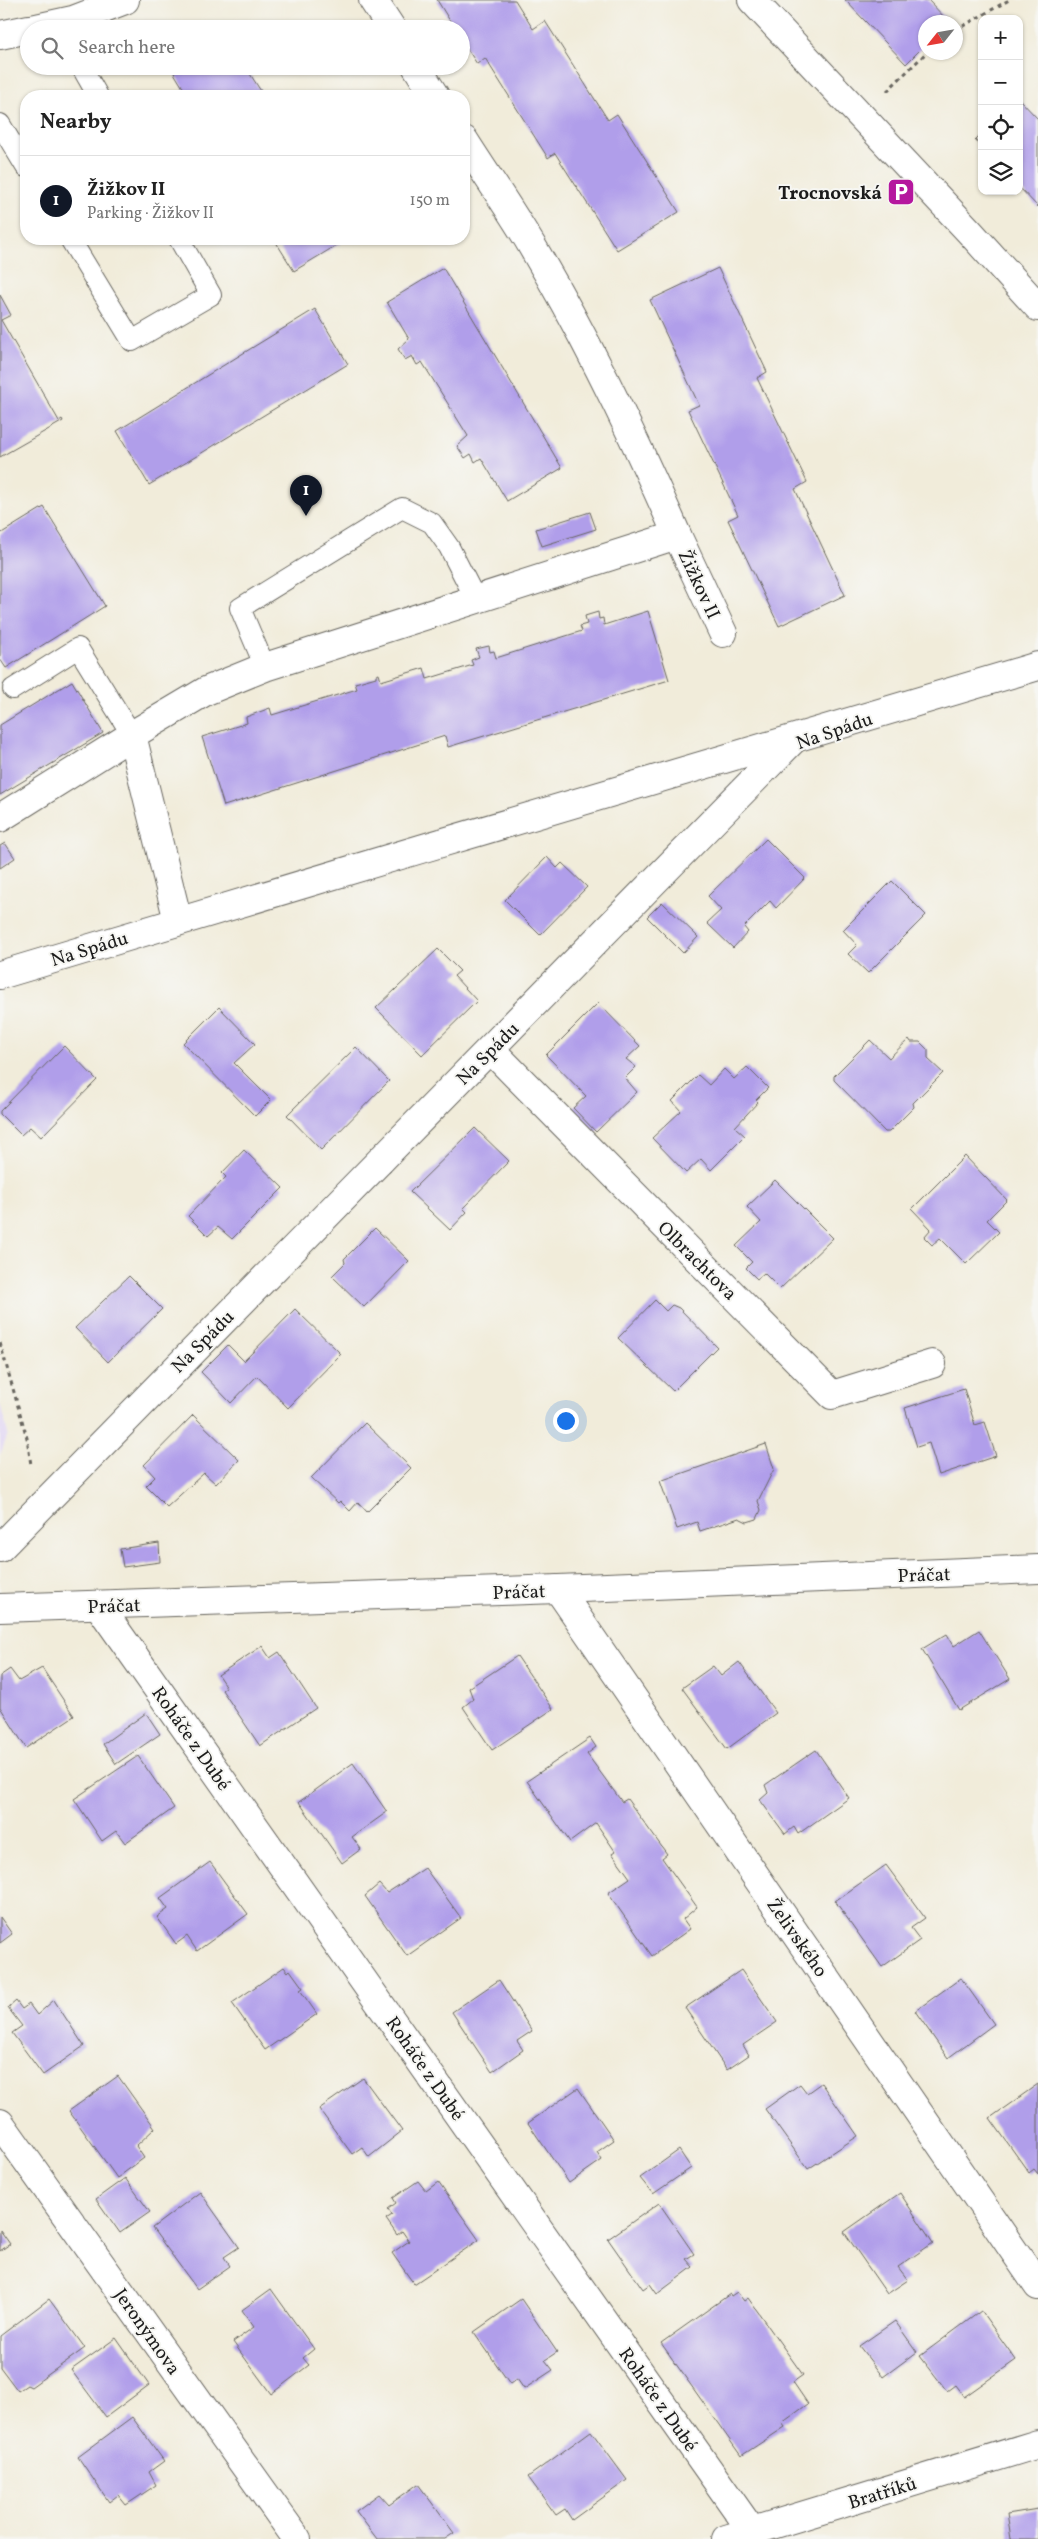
<!DOCTYPE html>
<meta charset="utf-8">
<style>
:root{--surface:#fff;--page:#f2f2f2;--text:#222;--muted:#767676;--line:#e0e0e0;--accent:#111827}
body{margin:0;font-family:Vollkorn,serif;background:var(--page);color:var(--text)}
.controls{position:absolute;right:15px;top:15px;display:grid;overflow:hidden;border-radius:10px;box-shadow:0 1px 4px #0004}
.controls button{width:45px;height:45px;display:grid;place-items:center;padding:0;border:0;border-bottom:1px solid var(--line);background:var(--surface);color:var(--text);font:25px sans-serif}
.compass{position:absolute;left:918px;top:15px;width:45px;height:45px;border-radius:50%;background:var(--surface);box-shadow:0 1px 4px #0004;rotate:239deg}
.you{position:absolute;left:565px;top:1420px;width:18px;height:18px;margin:-12px;border:4px solid #fff;border-radius:50%;background:#1a73e8;box-shadow:0 0 0 8px #1a73e833}
.badge{display:grid;place-items:center;width:32px;height:32px;border-radius:50%;background:var(--accent);color:#fff;font-size:16px;font-weight:700}
.pin{position:absolute;translate:-50% -41px;filter:drop-shadow(0 1px 2px #0008)}
.pin::after{content:'';position:absolute;top:26px;width:18px;height:15px;background:inherit;clip-path:polygon(0 0,100% 0,50% 100%)}
.list{margin:0;padding:0;list-style:none}
h2{display:flex;justify-content:space-between;align-items:center;height:65px;margin:0;padding:0 20px;font-size:21px}
h2 small{font-size:16px;font-weight:400;color:var(--muted)}
.list li{display:grid;grid-template-columns:32px 1fr auto;gap:15px;align-items:center;box-sizing:border-box;height:90px;padding:0 20px;border-top:1px solid var(--line)}
.list b{display:block;font-size:19px;white-space:nowrap}
.list p{margin:0;font-size:16px;white-space:nowrap;color:var(--muted)}
.list em{font-size:16px;font-style:normal;color:var(--muted)}
.icon{flex:none;width:28px;height:28px;fill:none;stroke:currentColor;stroke-width:2;stroke-linecap:round;stroke-linejoin:round}
.map{position:relative;flex:none;width:1038px;height:2539px;overflow:hidden}
.search{position:absolute;background:var(--surface);box-shadow:0 1px 4px #0004;left:20px;top:20px;width:450px;height:55px;display:flex;align-items:center;gap:12px;box-sizing:border-box;padding:0 18px;border-radius:28px;color:var(--muted);font-size:19px}
.panel{position:absolute;background:var(--surface);box-shadow:0 1px 4px #0004;left:20px;top:90px;width:450px;height:155px;border-radius:20px}
.map>svg:first-child{display:block}
.built{fill:#e0d4f4}
.building{fill:#b09eea}
.lines{fill:none;stroke-linecap:round;stroke-linejoin:round}
.lane-casing{stroke:#67655e;stroke-width:22}
.street-casing{stroke:#67655e;stroke-width:30}
.path{stroke:#67655e;stroke-width:3;stroke-dasharray:4 4;stroke-linecap:butt}
.lane{stroke:#fff;stroke-width:20}
.street{stroke:#fff;stroke-width:28}
.labels{text-anchor:middle;stroke-width:4;stroke-linejoin:round;paint-order:stroke}
.poi-label{font-size:19px;font-weight:bold;fill:#1c1c1c;stroke:#f6f6f2;text-anchor:end}
.street-label{font-size:19px;fill:#1c1c1c;stroke:#f6f6f2}
</style>
<div class="map">
<svg width="1038" height="2539" viewBox="0 0 1038 2539">
<rect width="100%" height="100%" fill="#f6f6f2"/>
<filter id="ink" filterUnits="userSpaceOnUse"><feTurbulence type="fractalNoise" baseFrequency=".02" numOctaves="2"/><feDisplacementMap in="SourceGraphic" scale="10" xChannelSelector="R" yChannelSelector="G"/><feConvolveMatrix kernelMatrix="1 2 1 2 8 2 1 2 1" color-interpolation-filters="sRGB"/></filter>
<filter id="wash" filterUnits="userSpaceOnUse"><feTurbulence type="fractalNoise" baseFrequency=".0096" numOctaves="4" result="noise"/><feDisplacementMap in="SourceGraphic" scale="20" xChannelSelector="R" yChannelSelector="G"/><feGaussianBlur stdDeviation="1.12" result="paint"/><feColorMatrix in="noise" values="0 0 0 0 0 0 0 0 0 0 0 0 0 0 0 0 0 1.4 0 .05"/><feComposite in="paint" operator="in"/></filter>
<g filter="url(#wash)">
<rect width="100%" height="100%" fill="#f1ecda"/>
<polygon class="built" points="0,1403 8,1434 0,1455"/>
<g id="blocks">
<g class="building">
<polygon points="437,0 515,0 533,29 545,21 608,120 617,114 679,212 617,250 555,153 548,158 485,58 477,64 461,39 461,29 455,29"/>
<polygon points="845,0 928,0 948,21 926,22 926,44 906,64"/>
<polygon points="185,66 245,66 264,96 188,96 174,73"/>
<polygon points="1019,99 1038,119 1038,207 1019,187"/>
<polygon points="982,133 982,148 975,140"/>
<polygon points="274,239 347,239 294,271"/>
<polygon points="443,268 562,468 507,501 481,458 475,462 471,454 465,458 457,446 468,436 422,362 417,365 412,356 405,360 398,349 409,339 387,302"/>
<polygon points="718,268 767,372 757,378 807,482 795,489 845,595 779,626 728,520 738,515 688,410 699,405 650,300"/>
<polygon points="0,295 11,315 1,320 59,421 62,419 63,421 0,457"/>
<polygon points="315,309 348,364 149,485 117,431"/>
<polygon points="44,507 105,606 6,668 0,659 0,534"/>
<polygon points="590,512 596,529 542,546 536,529"/>
<polygon points="648,611 669,680 448,747 445,736 224,806 202,737 247,723 246,717 270,708 272,715 357,689 355,683 376,677 376,675 379,674 381,681 424,668 427,679 473,665 471,660 479,657 476,649 489,646 490,652 494,651 496,658 582,631 580,626 587,624 585,616 598,612 599,619 603,618 604,625"/>
<polygon points="72,681 103,733 0,795 0,725"/>
<polygon points="766,839 805,878 776,908 770,901 744,927 748,932 733,948 707,923 721,910 708,896"/>
<polygon points="5,843 15,858 0,868 0,846"/>
<polygon points="547,857 557,868 562,863 587,887 540,935 505,900"/>
<polygon points="892,881 926,915 868,973 848,954 857,945 843,930"/>
<polygon points="662,902 698,937 683,953 647,917"/>
<polygon points="438,949 460,971 454,976 477,1001 422,1055 376,1008"/>
<polygon points="598,1003 640,1046 626,1059 636,1067 625,1078 637,1092 596,1132 573,1108 586,1096 546,1055"/>
<polygon points="219,1007 255,1044 234,1063 271,1100 255,1116 183,1043"/>
<polygon points="909,1039 911,1042 920,1042 928,1050 928,1059 943,1073 913,1103 914,1107 889,1132 885,1132 834,1080 834,1076 870,1040 889,1058"/>
<polygon points="64,1046 97,1080 41,1137 30,1127 21,1135 0,1114 0,1111"/>
<polygon points="356,1047 389,1081 321,1150 287,1115"/>
<polygon points="747,1067 768,1088 756,1100 758,1102 735,1127 745,1136 711,1170 701,1159 686,1173 652,1138 681,1111 672,1101 698,1075 709,1085 724,1069 734,1079"/>
<polygon points="475,1128 509,1161 463,1208 467,1212 450,1230 410,1192"/>
<polygon points="244,1150 283,1188 232,1239 218,1227 208,1236 188,1216 226,1177 222,1173"/>
<polygon points="965,1156 1007,1200 987,1220 999,1232 966,1264 940,1238 932,1245 924,1237 931,1229 912,1209"/>
<polygon points="775,1180 833,1238 780,1289 764,1273 757,1279 746,1268 752,1262 736,1246 761,1222 747,1207"/>
<polygon points="375,1228 409,1261 364,1307 332,1276 345,1263 344,1259"/>
<polygon points="129,1276 162,1309 108,1362 75,1328"/>
<polygon points="655,1300 666,1311 672,1305 679,1308 717,1347 673,1391 618,1338"/>
<polygon points="295,1309 341,1354 288,1408 257,1376 231,1403 201,1372 228,1345 244,1361"/>
<polygon points="964,1389 975,1425 985,1422 996,1456 939,1475 929,1443 917,1447 905,1408"/>
<polygon points="193,1415 239,1460 216,1484 204,1473 167,1507 146,1486 155,1477 144,1465"/>
<polygon points="365,1423 411,1468 367,1512 358,1502 350,1511 340,1501 338,1503 311,1478"/>
<polygon points="766,1444 774,1469 758,1501 761,1510 757,1519 747,1522 739,1518 700,1531 697,1522 677,1529 660,1481"/>
<polygon points="159,1543 160,1562 123,1567 120,1549"/>
<polygon points="979,1630 1010,1679 959,1710 922,1649 947,1634 954,1646"/>
<polygon points="262,1646 270,1658 279,1652 316,1708 260,1746 222,1690 226,1687 218,1675"/>
<polygon points="517,1656 553,1709 492,1750 463,1707 473,1699 469,1688"/>
<polygon points="739,1662 776,1713 727,1749 682,1688 713,1666 721,1676"/>
<polygon points="42,1668 74,1716 26,1748 0,1707 0,1676 10,1669 19,1681"/>
<polygon points="146,1713 160,1734 116,1764 103,1744"/>
<polygon points="590,1738 596,1747 587,1754 622,1802 627,1799 667,1854 662,1858 697,1907 683,1919 690,1929 652,1956 608,1893 630,1878 612,1853 615,1851 596,1823 570,1842 527,1781"/>
<polygon points="816,1750 849,1798 798,1834 794,1827 785,1834 760,1800 768,1793 765,1785"/>
<polygon points="138,1756 174,1808 125,1843 116,1831 102,1841 74,1799"/>
<polygon points="353,1763 387,1812 352,1837 361,1849 342,1863 299,1802"/>
<polygon points="210,1862 248,1914 197,1951 187,1936 176,1944 157,1917 168,1909 160,1898"/>
<polygon points="886,1865 925,1918 911,1928 920,1940 882,1967 835,1901"/>
<polygon points="425,1868 461,1918 407,1956 365,1896 379,1884 387,1893"/>
<polygon points="0,1917 12,1934 0,1943"/>
<polygon points="284,1967 288,1972 290,1970 303,1988 300,1990 317,2014 265,2050 232,2003"/>
<polygon points="741,1970 777,2022 743,2045 749,2055 727,2070 685,2008"/>
<polygon points="961,1978 994,2024 948,2058 915,2011"/>
<polygon points="499,1980 532,2031 517,2041 523,2050 492,2072 452,2012"/>
<polygon points="54,2000 84,2046 43,2075 12,2033 22,2026 8,2008 16,2001 22,2009 29,2004 37,2015"/>
<polygon points="118,2076 155,2128 136,2146 144,2158 117,2178 69,2111"/>
<polygon points="363,2078 402,2131 369,2157 362,2147 352,2154 319,2109"/>
<polygon points="821,2083 858,2136 808,2169 765,2109 800,2084 807,2093"/>
<polygon points="1038,2084 1038,2174 1034,2169 1029,2173 990,2118"/>
<polygon points="578,2088 614,2140 597,2152 602,2160 569,2183 528,2123"/>
<polygon points="679,2150 691,2168 653,2194 640,2178"/>
<polygon points="125,2178 150,2212 120,2233 96,2199"/>
<polygon points="418,2181 426,2191 438,2182 479,2240 414,2284 392,2253 409,2241 402,2231 397,2235 386,2219 392,2215 388,2209 396,2203 393,2198"/>
<polygon points="200,2192 239,2247 224,2257 230,2266 197,2289 152,2228"/>
<polygon points="900,2193 933,2243 898,2267 908,2280 887,2294 844,2232"/>
<polygon points="659,2203 694,2254 686,2259 693,2267 657,2294 650,2284 643,2289 608,2239"/>
<polygon points="0,2230 10,2244 0,2251"/>
<polygon points="271,2289 314,2349 303,2358 309,2365 271,2394 233,2342 254,2327 242,2310"/>
<polygon points="737,2292 744,2301 748,2298 803,2375 793,2382 808,2404 782,2423 785,2427 741,2456 661,2343 730,2294 731,2296"/>
<polygon points="49,2299 85,2348 31,2387 27,2385 18,2391 0,2367 0,2336"/>
<polygon points="521,2299 557,2352 545,2360 553,2370 524,2389 517,2379 510,2384 474,2332"/>
<polygon points="981,2311 1016,2360 964,2397 955,2385 947,2391 920,2356"/>
<polygon points="895,2321 917,2352 883,2377 859,2346"/>
<polygon points="116,2338 149,2385 106,2417 71,2370"/>
<polygon points="132,2417 164,2461 149,2472 156,2485 126,2505 118,2495 109,2502 78,2457"/>
<polygon points="591,2431 627,2480 572,2520 565,2509 556,2515 528,2477"/>
<polygon points="418,2484 454,2533 445,2539 377,2539 356,2511 379,2494 389,2505"/>
<polygon points="1038,2509 1038,2539 1011,2539 1007,2514"/>
</g>
</g>
</g>
<g filter="url(#ink)">
<use href="#blocks" fill-opacity="0" stroke="#67655e" stroke-width="1"/>
<g class="lines">
<g class="lane-casing">
<g id="lane">
<polyline points="81,66 98,96"/>
<polyline points="0,124 26,167"/>
<polyline points="70,239 132,341 211,295 179,239"/>
<polyline points="265,667 240,608 402,508 432,523 449,547 475,598"/>
<polyline points="13,689 78,648 132,735"/>
</g>
</g>
<g class="street-casing">
<g id="street">
<polyline points="373,0 392,29"/>
<polyline points="752,0 969,231 1038,307"/>
<polyline points="32,29 73,20 125,0"/>
<polyline points="0,35 29,29"/>
<polyline points="416,66 435,96"/>
<polyline points="677,535 723,633"/>
<polyline points="0,818 132,735"/>
<path d="M 178,921 L 132,735 L 206,691 L 265,667 L 677,535 C 634,436 587,339 532,246 C 511,210 486,175 464,140"/>
<path d="M 0,975 C 345,869 693,771 1038,666"/>
<polyline points="491,1050 832,1395 932,1364"/>
<polyline points="0,1548 792,741"/>
<polyline points="558,1589 1038,2286"/>
<polyline points="99,1606 752,2531"/>
<polyline points="0,1608 558,1589 1038,1569"/>
<polyline points="0,2123 297,2539"/>
<polyline points="726,2539 1038,2444"/>
</g>
</g>
<g class="path">
<polyline points="956,30 1009,0"/>
<polyline points="887,91 927,52"/>
<polyline points="0,1343 27,1438 31,1465"/>
</g>
<use href="#lane" class="lane"/>
<use href="#street" class="street"/>
</g>
</g>
<defs>
<g id="parking-square" transform="scale(1.4375)"><rect x="-9" y="-9" width="18" height="18" rx="4" fill="#b5179e" stroke="#f6f6f2"/><path d="M-3.5-5.5H1a3.5 3.5 0 0 1 0 7H-1V5.5H-3.5ZM-1-3.4V-.6H.8a1.4 1.4 0 0 0 0-2.8Z" fill="#fff"/></g>
</defs>
<g fill-rule="evenodd">
<use href="#parking-square" x="901" y="192"/>
</g>
<g class="labels">
<g class="poi-label">
<text x="882" y="199">Trocnovská</text>
</g>
<g class="street-label">
<text transform="translate(700 584) rotate(65)" y="7">Žižkov II</text>
<text transform="translate(834 730) rotate(-19)" y="7">Na Spádu</text>
<text transform="translate(89 948) rotate(-17)" y="7">Na Spádu</text>
<text transform="translate(487 1053) rotate(-45)" y="7">Na Spádu</text>
<text transform="translate(698 1260) rotate(45)" y="7">Olbrachtova</text>
<text transform="translate(202 1341) rotate(-45)" y="7">Na Spádu</text>
<text transform="translate(924 1574) rotate(-2)" y="7">Práčat</text>
<text transform="translate(519 1591) rotate(-2)" y="7">Práčat</text>
<text transform="translate(114 1605) rotate(-2)" y="7">Práčat</text>
<text transform="translate(192 1738) rotate(55)" y="7">Roháče z Dubé</text>
<text transform="translate(798 1937) rotate(55)" y="7">Želivského</text>
<text transform="translate(426 2068) rotate(55)" y="7">Roháče z Dubé</text>
<text transform="translate(148 2331) rotate(55)" y="7">Jeronýmova</text>
<text transform="translate(659 2399) rotate(55)" y="7">Roháče z Dubé</text>
<text transform="translate(882 2492) rotate(-17)" y="7">Bratříků</text>
</g>
</g>
</svg>
<div class="controls">
<button>+</button>
<button>−</button>
<button><svg class="icon" aria-label="locate" viewBox="0 0 24 24"><circle cx="12" cy="12" r="6"/><path d="M12 2v4M12 18v4M2 12h4M18 12h4"/></svg></button>
<button><svg class="icon" aria-label="layers" viewBox="0 0 24 24"><path d="M12 4l9 5-9 5-9-5zM3 14l9 5 9-5"/></svg></button>
</div>
<svg class="compass" viewBox="-18 -18 36 36"><path d="M0-13l5 13h-10z" fill="#e53935"/><path d="M0 13l5-13h-10z" fill="#767676"/></svg>
<div class="you"></div>
<div class="pin badge" style="left:306px;top:516px">1</div>
<div class="search"><svg class="icon" aria-label="search" viewBox="0 0 24 24"><circle cx="10" cy="10" r="6"/><path d="M15 15l6 6"/></svg>Search here</div>
<section class="panel">
<h2>Nearby<small></small></h2>
<ul class="list">
<li><span class="badge">1</span><div><b>Žižkov II</b><p>Parking · Žižkov II</p></div><em>150 m</em></li>
</ul>
</section>
</div>
